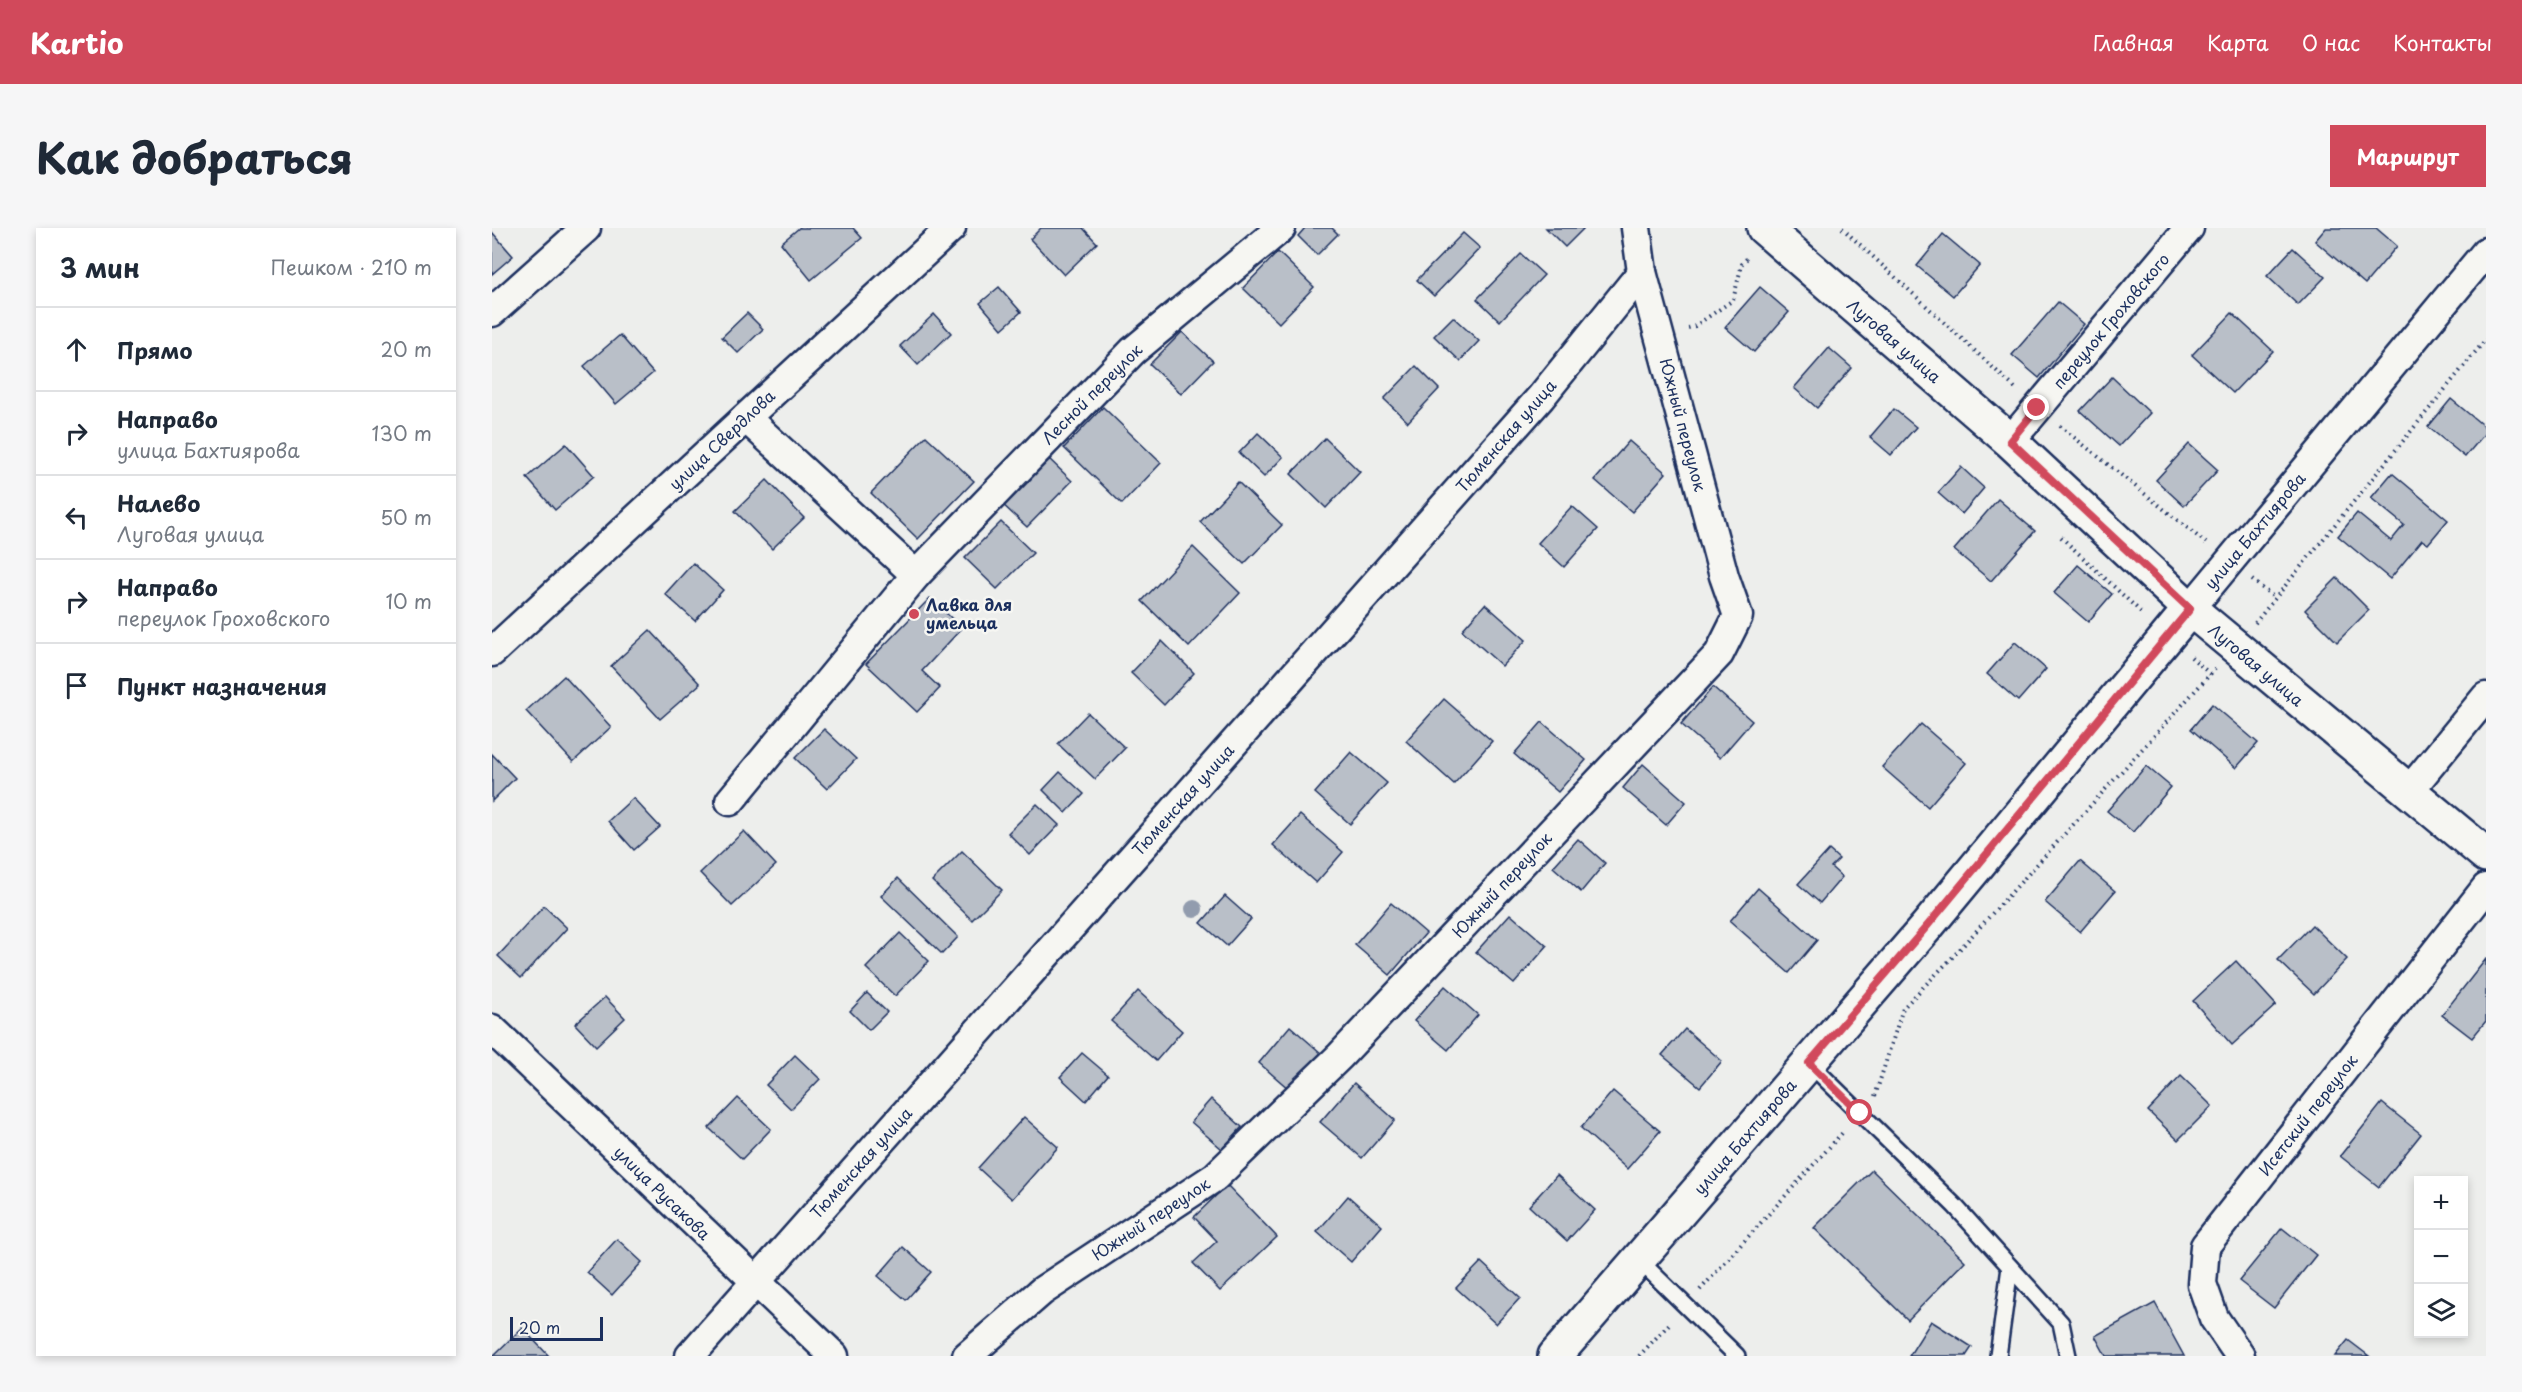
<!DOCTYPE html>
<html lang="ru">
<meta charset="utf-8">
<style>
:root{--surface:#fff;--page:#f6f6f7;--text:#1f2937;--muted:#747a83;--line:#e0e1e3;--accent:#d1495b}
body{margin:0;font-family:"Playpen Sans",sans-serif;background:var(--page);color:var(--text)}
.controls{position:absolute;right:18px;bottom:18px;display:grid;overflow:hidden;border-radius:0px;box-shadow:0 3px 9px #0003}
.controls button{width:54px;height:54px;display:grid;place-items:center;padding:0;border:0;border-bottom:2px solid var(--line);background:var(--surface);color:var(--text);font:30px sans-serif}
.scale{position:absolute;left:18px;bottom:15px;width:93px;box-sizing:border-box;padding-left:6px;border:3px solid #1b2f5e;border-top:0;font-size:16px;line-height:21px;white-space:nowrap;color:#1b2f5e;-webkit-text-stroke:4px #f6f6f2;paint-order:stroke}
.stop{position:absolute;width:18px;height:18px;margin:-14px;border:4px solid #d1495b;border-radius:50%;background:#fff}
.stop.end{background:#d1495b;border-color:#fff;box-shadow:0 2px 6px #0008}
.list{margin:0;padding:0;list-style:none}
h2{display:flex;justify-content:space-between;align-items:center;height:78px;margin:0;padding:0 24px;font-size:26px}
h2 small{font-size:20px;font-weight:400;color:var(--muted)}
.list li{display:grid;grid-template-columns:39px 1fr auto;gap:18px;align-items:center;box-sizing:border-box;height:84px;padding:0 24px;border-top:2px solid var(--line)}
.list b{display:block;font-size:22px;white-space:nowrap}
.list p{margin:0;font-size:20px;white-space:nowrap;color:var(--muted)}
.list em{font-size:20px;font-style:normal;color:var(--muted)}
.icon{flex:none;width:33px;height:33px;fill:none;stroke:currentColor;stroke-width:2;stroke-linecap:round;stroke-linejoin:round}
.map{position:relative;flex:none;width:1994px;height:1128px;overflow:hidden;border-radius:0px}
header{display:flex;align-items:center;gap:36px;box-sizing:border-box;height:84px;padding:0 30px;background:var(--accent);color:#fff}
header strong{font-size:28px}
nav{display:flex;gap:33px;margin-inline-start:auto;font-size:21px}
.intro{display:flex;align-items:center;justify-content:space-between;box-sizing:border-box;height:144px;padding:0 36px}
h1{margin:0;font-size:42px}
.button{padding:15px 27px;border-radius:0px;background:var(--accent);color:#fff;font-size:21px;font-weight:700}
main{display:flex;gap:36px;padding:0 36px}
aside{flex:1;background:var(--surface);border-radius:0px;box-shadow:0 3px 9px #0003}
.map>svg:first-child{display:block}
.building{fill:#b9bfc8;stroke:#1b2f5e;stroke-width:1.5}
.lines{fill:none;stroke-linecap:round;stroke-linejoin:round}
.service-casing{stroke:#1b2f5e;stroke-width:20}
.minor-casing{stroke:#1b2f5e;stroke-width:33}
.secondary-casing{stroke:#1b2f5e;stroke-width:38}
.path{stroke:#1b2f5e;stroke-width:4;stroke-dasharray:1.5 4.5;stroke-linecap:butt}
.service{stroke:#f6f6f2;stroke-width:15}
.minor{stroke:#f6f6f2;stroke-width:28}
.secondary{stroke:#f6f6f2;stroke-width:33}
.tree{fill:#929cae}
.route{stroke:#d1495b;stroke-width:8}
.poi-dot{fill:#d1495b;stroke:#f6f6f2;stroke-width:2}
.labels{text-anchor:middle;stroke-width:5;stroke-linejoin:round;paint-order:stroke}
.street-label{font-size:16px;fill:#1b2f5e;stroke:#f6f6f2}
.poi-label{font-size:16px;font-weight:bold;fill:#1b2f5e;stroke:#f6f6f2;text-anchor:start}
</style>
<header>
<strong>Kartio</strong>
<nav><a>Главная</a><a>Карта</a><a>О нас</a><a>Контакты</a></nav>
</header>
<div class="intro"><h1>Как добраться</h1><a class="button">Маршрут</a></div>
<main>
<aside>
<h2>3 мин<small>Пешком · 210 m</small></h2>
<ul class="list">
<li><svg class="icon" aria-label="ahead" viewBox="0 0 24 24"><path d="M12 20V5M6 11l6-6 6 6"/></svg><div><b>Прямо</b></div><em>20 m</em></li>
<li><svg class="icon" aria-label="right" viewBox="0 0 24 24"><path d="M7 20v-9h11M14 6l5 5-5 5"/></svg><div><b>Направо</b><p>улица Бахтиярова</p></div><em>130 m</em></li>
<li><svg class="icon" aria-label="left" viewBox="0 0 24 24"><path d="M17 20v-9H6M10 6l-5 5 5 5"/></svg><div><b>Налево</b><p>Луговая улица</p></div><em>50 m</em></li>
<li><svg class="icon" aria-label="right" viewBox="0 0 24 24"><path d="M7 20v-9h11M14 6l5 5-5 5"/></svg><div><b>Направо</b><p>переулок Гроховского</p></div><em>10 m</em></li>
<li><svg class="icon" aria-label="arrive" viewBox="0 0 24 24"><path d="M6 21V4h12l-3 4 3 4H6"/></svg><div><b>Пункт назначения</b></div></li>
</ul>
</aside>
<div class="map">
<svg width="1994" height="1128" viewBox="0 0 1994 1128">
<rect width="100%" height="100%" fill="#edeeec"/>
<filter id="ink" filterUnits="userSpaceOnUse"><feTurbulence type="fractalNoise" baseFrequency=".0167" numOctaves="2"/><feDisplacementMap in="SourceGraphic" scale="12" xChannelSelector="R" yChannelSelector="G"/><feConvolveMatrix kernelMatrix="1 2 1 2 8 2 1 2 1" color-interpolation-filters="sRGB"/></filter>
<g filter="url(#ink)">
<g class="building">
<polygon points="307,0 361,0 370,10 319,52 289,15"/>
<polygon points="549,0 591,0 605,15 572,47 538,11"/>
<polygon points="813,0 840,0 846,6 825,27 806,8"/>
<polygon points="1054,0 1092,0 1073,19"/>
<polygon points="1834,0 1884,0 1905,18 1873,56 1823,13"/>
<polygon points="0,4 21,28 0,46"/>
<polygon points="971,5 988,20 942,68 925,52"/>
<polygon points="1451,6 1488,37 1461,68 1425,38"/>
<polygon points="1801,20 1833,49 1806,77 1775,48"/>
<polygon points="786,24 822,59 787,95 751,60"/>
<polygon points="1029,26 1052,47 1008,93 985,71"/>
<polygon points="507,59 529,84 510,101 488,75"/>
<polygon points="1268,59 1297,84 1262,124 1233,99"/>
<polygon points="1566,74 1592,96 1547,150 1520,127"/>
<polygon points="255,85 271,101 246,125 230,109"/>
<polygon points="1740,85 1781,123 1741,165 1700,127"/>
<polygon points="442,86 459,105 426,137 408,118"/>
<polygon points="961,89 987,113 968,133 942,108"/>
<polygon points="690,104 721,133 689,166 658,136"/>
<polygon points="128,107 161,145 124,176 92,138"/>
<polygon points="1337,120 1360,140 1325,180 1302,160"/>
<polygon points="924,138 947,161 916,194 892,171"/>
<polygon points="1620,149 1658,185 1627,218 1588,183"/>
<polygon points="1959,171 1994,200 1994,204 1973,229 1936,199"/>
<polygon points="611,179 669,235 630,276 572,220"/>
<polygon points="1402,181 1424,199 1399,227 1378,209"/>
<polygon points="766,205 791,229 772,249 747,225"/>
<polygon points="434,208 482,253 426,311 379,265"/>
<polygon points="833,210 868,244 834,280 799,246"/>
<polygon points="1137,213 1174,245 1140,284 1103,252"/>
<polygon points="74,216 102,248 63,282 35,250"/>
<polygon points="1697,216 1726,242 1692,278 1664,252"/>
<polygon points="554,228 580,253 535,299 509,275"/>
<polygon points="1469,239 1492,260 1470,286 1446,265"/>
<polygon points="1900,245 1956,292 1936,316 1930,312 1898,351 1846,308 1865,285 1899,313 1912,297 1879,270"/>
<polygon points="275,252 312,290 280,321 243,283"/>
<polygon points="746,254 790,297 752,336 708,294"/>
<polygon points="1506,271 1543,303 1499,353 1462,322"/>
<polygon points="1080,278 1106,301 1072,339 1046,315"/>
<polygon points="509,294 541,325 505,361 473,330"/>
<polygon points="701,319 748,365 697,419 650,373"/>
<polygon points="201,335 231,362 203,393 173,366"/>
<polygon points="1586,337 1620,366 1596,394 1562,365"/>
<polygon points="1845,350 1877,382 1845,414 1813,382"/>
<polygon points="438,370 470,400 430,443 448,460 425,484 374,436"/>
<polygon points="993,376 1034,412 1010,438 970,402"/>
<polygon points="158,402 208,456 168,491 119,438"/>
<polygon points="670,413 702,445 672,477 639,445"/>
<polygon points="1523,414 1554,441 1526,473 1495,446"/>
<polygon points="72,448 119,499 81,534 34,483"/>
<polygon points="1221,459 1260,493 1228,530 1189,496"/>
<polygon points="952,471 1000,513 962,556 914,513"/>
<polygon points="1720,476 1766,515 1744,540 1699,501"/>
<polygon points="596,485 633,520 603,551 566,516"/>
<polygon points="1050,494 1094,532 1066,564 1022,526"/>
<polygon points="1429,496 1474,535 1436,579 1390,539"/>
<polygon points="332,501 364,531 335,561 303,530"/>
<polygon points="859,524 895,555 858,596 823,565"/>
<polygon points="0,526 23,550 0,573"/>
<polygon points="1151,536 1194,574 1174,597 1131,560"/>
<polygon points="1654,538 1679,559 1641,604 1615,583"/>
<polygon points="568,544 592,566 574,585 551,562"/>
<polygon points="141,570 168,599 142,622 116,593"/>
<polygon points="545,576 567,597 538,627 516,605"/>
<polygon points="808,587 851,624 824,655 781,617"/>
<polygon points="252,603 284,637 240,678 208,645"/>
<polygon points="1086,611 1113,635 1089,664 1061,639"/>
<polygon points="1337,622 1347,631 1339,639 1350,649 1328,675 1306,656"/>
<polygon points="470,623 510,662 480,692 440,653"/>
<polygon points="1588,633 1623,663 1588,704 1553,674"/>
<polygon points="406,650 466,709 450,726 389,668"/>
<polygon points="1266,660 1325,712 1297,745 1238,693"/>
<polygon points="733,668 759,691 735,718 709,695"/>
<polygon points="899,675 934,705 898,747 863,717"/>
<polygon points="52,678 75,700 29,750 6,728"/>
<polygon points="1018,686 1055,718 1022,756 984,724"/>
<polygon points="1820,697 1855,731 1822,766 1786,732"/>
<polygon points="408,705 437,733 403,768 374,740"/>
<polygon points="1994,731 1994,793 1980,810 1950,787"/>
<polygon points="1744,733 1784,777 1740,817 1701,773"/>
<polygon points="953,758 986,787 956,822 922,793"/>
<polygon points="646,763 690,803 664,833 619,793"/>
<polygon points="375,765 395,784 377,802 358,783"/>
<polygon points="113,769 133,790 104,818 83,796"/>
<polygon points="798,798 829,825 797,861 767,835"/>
<polygon points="1193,801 1230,833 1208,859 1170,827"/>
<polygon points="590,825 616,847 594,873 568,849"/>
<polygon points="303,827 328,851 299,881 274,857"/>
<polygon points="1689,848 1720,878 1686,912 1656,883"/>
<polygon points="862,855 903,892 870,930 828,894"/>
<polygon points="1121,863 1168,903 1135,941 1089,900"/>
<polygon points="246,870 279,901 250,931 217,900"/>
<polygon points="719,871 750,899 730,921 699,894"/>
<polygon points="1890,875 1929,906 1887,959 1848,928"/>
<polygon points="532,889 566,919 520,971 486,940"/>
<polygon points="1380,942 1473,1033 1416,1092 1322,1000"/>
<polygon points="1065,947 1103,982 1075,1013 1037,978"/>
<polygon points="735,957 785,1009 728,1063 701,1035 725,1013 702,989"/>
<polygon points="856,968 890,998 859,1034 825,1004"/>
<polygon points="1790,1000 1824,1027 1782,1080 1747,1053"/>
<polygon points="125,1011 150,1034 120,1067 95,1044"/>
<polygon points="411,1019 439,1044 414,1072 386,1048"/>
<polygon points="989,1034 1028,1070 1004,1096 964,1060"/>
<polygon points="1663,1075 1692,1128 1614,1128 1603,1108"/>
<polygon points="1439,1093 1480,1119 1474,1128 1417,1128"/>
<polygon points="30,1100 57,1128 1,1128"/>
<polygon points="1856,1112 1877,1128 1843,1128"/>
</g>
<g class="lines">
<g class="service-casing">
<g id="service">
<polyline points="1317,835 1463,978 1569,1095 1576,1128"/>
<polyline points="1147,1032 1245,1128"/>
<polyline points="1506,1128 1518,1039"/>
</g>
</g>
<g class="minor-casing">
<g id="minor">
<polyline points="0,84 94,0"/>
<polyline points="254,190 424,347"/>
<polyline points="1518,213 1697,0"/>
<polyline points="1698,381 1994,24"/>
<polyline points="0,424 459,0"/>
<polyline points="1916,564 1994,469"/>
<polyline points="238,573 424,347 641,123 789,0"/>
<polyline points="0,801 342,1128"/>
<polyline points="198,1128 1049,169 1150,44 1144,0"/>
<polyline points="475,1128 550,1063 723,949 848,828 1227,426 1246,388 1232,348 1150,44"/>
<polyline points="1748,1128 1722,1090 1710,1056 1713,1018 1994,660"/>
</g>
</g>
<g class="secondary-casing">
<g id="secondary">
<polyline points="1272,0 1518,213 1698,381 1994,627"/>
<polyline points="1063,1128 1436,697 1698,381"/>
</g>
</g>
<g class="path">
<polyline points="1350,0 1523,160"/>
<polyline points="1196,100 1203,98 1241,72 1250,36 1257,28"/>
<polyline points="1568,198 1714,315"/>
<polyline points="1569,309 1651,386"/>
<polyline points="1760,352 1783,370"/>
<polyline points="1763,395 1994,111"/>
<polyline points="1699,429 1719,447"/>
<polyline points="1383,868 1411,780 1457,733 1723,441"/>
<polyline points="1208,1062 1352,903"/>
<polyline points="1147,1128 1179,1094"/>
</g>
<use href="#service" class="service"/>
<use href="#minor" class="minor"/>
<use href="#secondary" class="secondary"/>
</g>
<circle class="tree" cx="702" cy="681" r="9"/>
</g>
<g class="lines" filter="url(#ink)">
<polyline class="route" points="1368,885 1317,835 1436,697 1698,381 1518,213 1545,180"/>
</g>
<circle class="poi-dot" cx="422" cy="386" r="6"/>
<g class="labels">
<g class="street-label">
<text transform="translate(1619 93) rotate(-50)" y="6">переулок Гроховского</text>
<text transform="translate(1402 113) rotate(41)" y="6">Луговая улица</text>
<text transform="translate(600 166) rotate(-45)" y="6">Лесной переулок</text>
<text transform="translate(1191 197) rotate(75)" y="6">Южный переулок</text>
<text transform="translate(1014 208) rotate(-49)" y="6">Тюменская улица</text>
<text transform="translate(230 212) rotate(-43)" y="6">улица Свердлова</text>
<text transform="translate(1763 303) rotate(-50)" y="6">улица Бахтиярова</text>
<text transform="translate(1764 437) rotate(40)" y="6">Луговая улица</text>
<text transform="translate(691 572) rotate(-48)" y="6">Тюменская улица</text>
<text transform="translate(1010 657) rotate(-47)" y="6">Южный переулок</text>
<text transform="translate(1816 887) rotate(-52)" y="6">Исетский переулок</text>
<text transform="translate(1253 909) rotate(-49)" y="6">улица Бахтиярова</text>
<text transform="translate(369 935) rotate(-48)" y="6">Тюменская улица</text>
<text transform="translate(170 965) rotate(44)" y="6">улица Русакова</text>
<text transform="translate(659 991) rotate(-33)" y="6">Южный переулок</text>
</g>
<g class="poi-label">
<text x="434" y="383">Лавка для<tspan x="434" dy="18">умельца</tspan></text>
</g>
</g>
</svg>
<div class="controls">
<button>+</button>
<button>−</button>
<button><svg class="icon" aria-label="layers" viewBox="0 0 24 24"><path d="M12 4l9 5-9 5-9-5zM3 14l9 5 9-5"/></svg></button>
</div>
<div class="scale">20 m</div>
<div class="stop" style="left:1368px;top:885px"></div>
<div class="stop end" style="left:1545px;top:180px"></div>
</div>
</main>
